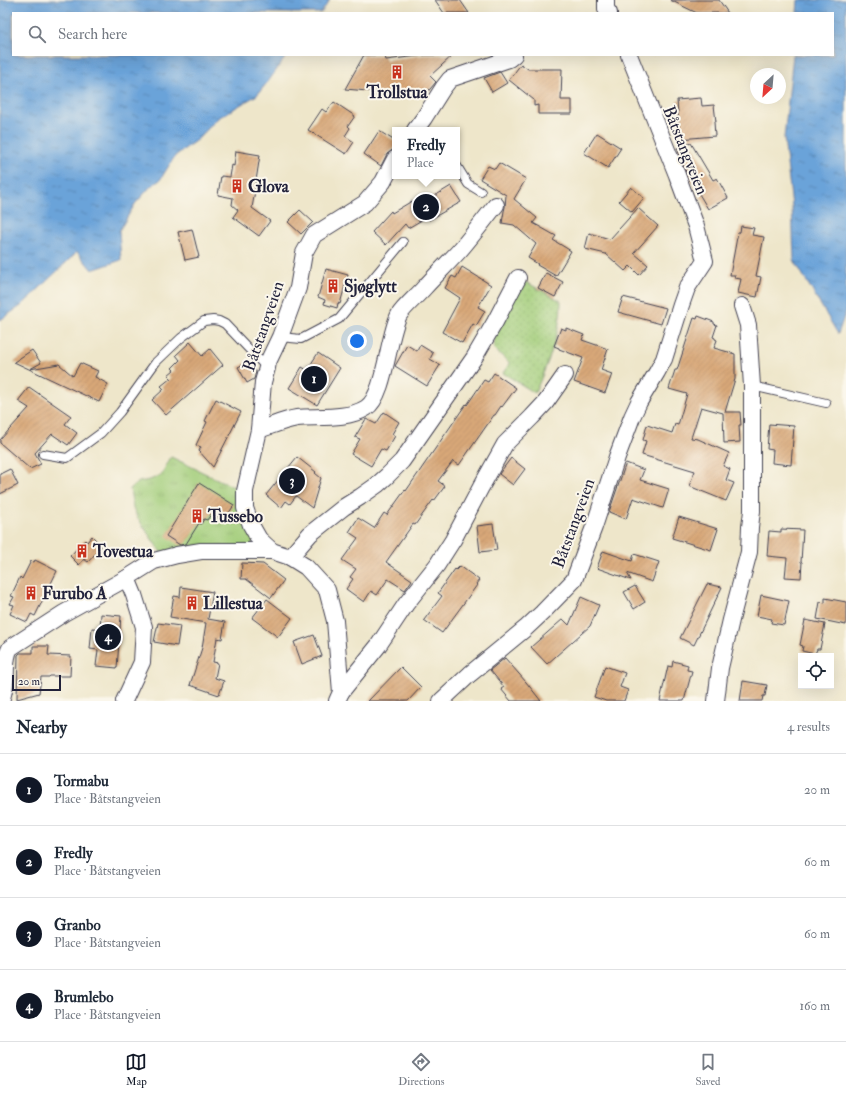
<!DOCTYPE html>
<meta charset="utf-8">
<style>
:root{--surface:#fff;--page:#f6f6f7;--text:#1f2937;--muted:#747a83;--line:#e0e1e3;--accent:#111827}
body{margin:0;font-family:"IM FELL Double Pica",serif;background:var(--page);color:var(--text)}
.controls{position:absolute;right:12px;bottom:12px;display:grid;overflow:hidden;border-radius:0px;box-shadow:0 4px 16px #0002}
.controls button{width:36px;height:36px;display:grid;place-items:center;padding:0;border:0;border-bottom:1px solid var(--line);background:var(--surface);color:var(--text);font:20px sans-serif}
.compass{position:absolute;left:750px;top:68px;width:36px;height:36px;border-radius:50%;background:var(--surface);box-shadow:0 4px 16px #0002;rotate:206deg}
.scale{position:absolute;left:12px;bottom:10px;width:49px;box-sizing:border-box;padding-left:4px;border:2px solid #22223b;border-top:0;font-size:11px;line-height:14px;white-space:nowrap;color:#22223b;-webkit-text-stroke:3px #fbf7ec;paint-order:stroke}
.you{position:absolute;left:357px;top:341px;width:14px;height:14px;margin:-10px;border:3px solid #fff;border-radius:50%;background:#1a73e8;box-shadow:0 0 0 6px #1a73e833}
.badge{display:grid;place-items:center;width:26px;height:26px;border-radius:50%;background:var(--accent);color:#fff;font-size:13px;font-weight:700}
.pin{position:absolute;translate:-50% -50%;border:2px solid #fff;box-shadow:0 1px 4px #0006}
.popup{position:absolute;left:392px;top:127px;width:68px;height:52px;box-sizing:border-box;display:grid;place-content:center;border-radius:0px;background:var(--surface);filter:drop-shadow(0 1px 3px #0005);font-size:13px;white-space:nowrap;color:var(--muted)}
.popup b{font-size:15px;color:var(--text)}
.popup::after{content:'';position:absolute;left:50%;top:100%;margin-left:-8px;border:8px solid transparent;border-top-color:var(--surface)}
.list{margin:0;padding:0;list-style:none}
h2{display:flex;justify-content:space-between;align-items:center;height:52px;margin:0;padding:0 16px;font-size:17px}
h2 small{font-size:13px;font-weight:400;color:var(--muted)}
.list li{display:grid;grid-template-columns:26px 1fr auto;gap:12px;align-items:center;box-sizing:border-box;height:72px;padding:0 16px;border-top:1px solid var(--line)}
.list b{display:block;font-size:15px;white-space:nowrap}
.list p{margin:0;font-size:13px;white-space:nowrap;color:var(--muted)}
.list em{font-size:13px;font-style:normal;color:var(--muted)}
.icon{flex:none;width:22px;height:22px;fill:none;stroke:currentColor;stroke-width:2;stroke-linecap:round;stroke-linejoin:round}
.map{position:relative;flex:none;width:846px;height:701px;overflow:hidden}
.search{position:absolute;background:var(--surface);box-shadow:0 4px 16px #0002;left:12px;right:12px;top:12px;height:44px;display:flex;align-items:center;gap:10px;box-sizing:border-box;padding:0 14px;border-radius:0px;color:var(--muted);font-size:15px}
.sheet{height:340px;background:var(--surface)}
nav{display:flex;justify-content:space-around;align-items:center;box-sizing:border-box;height:56px;border-top:1px solid var(--line);background:var(--surface);font-size:11px;color:var(--muted)}
nav a{display:grid;justify-items:center;gap:2px}
nav .on{color:var(--accent)}
.map>svg:first-child{display:block}
.grass{fill:url(#grass-tufts);stroke:#62785a}
.park{fill:url(#park-dots);stroke:#62785a}
.water{fill:url(#water-ripples);stroke:#46628a}
.building{fill:url(#building-hatch)}
.lines{fill:none;stroke-linecap:round;stroke-linejoin:round}
.lane-casing{stroke:#413f50;stroke-width:10}
.street-casing{stroke:#413f50;stroke-width:18}
.lane{stroke:#fff;stroke-width:8}
.street{stroke:#fff;stroke-width:16}
.labels{text-anchor:middle;stroke-width:4;stroke-linejoin:round;paint-order:stroke}
.poi-label{font-size:17px;font-weight:bold;fill:#22223b;stroke:#fbf7ec;text-anchor:start}
.street-label{font-size:17px;fill:#22223b;stroke:#fbf7ec}
</style>
<div class="map">
<svg width="846" height="701" viewBox="0 0 846 701">
<defs>
<pattern id="grass-tufts" width="24" height="20" patternUnits="userSpaceOnUse"><rect width="24" height="20" fill="#a3cd7a"/><path d="M3 7l-1-3M5 7V3M7 7l1-3M15 17l-1-3M17 17v-4M19 17l1-3" fill="none" stroke="#8cb06a"/></pattern>
<pattern id="park-dots" width="8" height="8" patternUnits="userSpaceOnUse"><rect width="8" height="8" fill="#a3cd7a"/><path d="M2 2h.1M6 6h.1" fill="none" stroke="#8cb06a" stroke-width="1.8" stroke-linecap="round"/></pattern>
<pattern id="water-ripples" width="26" height="14" patternUnits="userSpaceOnUse"><rect width="26" height="14" fill="#6aa3d9"/><path d="M2 4q2-2 4 0t4 0M15 11q2-2 4 0t4 0" fill="none" stroke="#5784b1"/></pattern>
<pattern id="building-hatch" width="6" height="6" patternUnits="userSpaceOnUse"><rect width="6" height="6" fill="#d8a778"/><path d="M-1 1l2-2M0 6l6-6M5 7l2-2" fill="none" stroke="#b98f69"/></pattern>
</defs>
<rect width="100%" height="100%" fill="#fbf7ec"/>
<filter id="ink" filterUnits="userSpaceOnUse"><feTurbulence type="fractalNoise" baseFrequency=".025" numOctaves="2"/><feDisplacementMap in="SourceGraphic" scale="8" xChannelSelector="R" yChannelSelector="G"/><feConvolveMatrix kernelMatrix="1 2 1 2 8 2 1 2 1" color-interpolation-filters="sRGB"/></filter>
<filter id="wash" filterUnits="userSpaceOnUse"><feTurbulence type="fractalNoise" baseFrequency=".012" numOctaves="4" result="noise"/><feDisplacementMap in="SourceGraphic" scale="16" xChannelSelector="R" yChannelSelector="G"/><feGaussianBlur stdDeviation="0.9" result="paint"/><feColorMatrix in="noise" values="0 0 0 0 0 0 0 0 0 0 0 0 0 0 0 0 0 1.4 0 .05"/><feComposite in="paint" operator="in"/></filter>
<g filter="url(#wash)">
<rect width="100%" height="100%" fill="#eee6ca"/>
<polygon class="grass" points="171,457 240,490 253,537 252,547 162,554 137,517 133,508 130,489 139,482 150,480 161,475"/>
<path class="park" d="M 522,280 L 561,301 C 561,334 547,364 535,393 L 503,373 L 510,363 L 494,349 L 494,339 Z"/>
<g class="water">
<polygon points="0,0 330,0 321,13 13,13 13,55 287,55 270,79 257,95 218,118 198,139 191,144 175,156 160,180 151,186 135,204 119,231 121,260 92,270 77,252 21,306 0,320"/>
<polygon points="798,0 846,0 846,311 838,334 794,260 792,206 784,138 793,55 833,55 833,13 797,13"/>
</g>
<g id="blocks">
<g class="building">
<polygon points="435,0 460,0 469,13 444,13"/>
<polygon points="670,0 719,0 728,13 697,13"/>
<polygon points="364,55 384,55 386,60 425,55 453,55 430,76 436,82 424,96 345,89"/>
<polygon points="521,64 528,69 562,69 561,100 572,100 572,114 538,114 538,105 534,106 534,100 509,80"/>
<polygon points="500,72 507,83 492,92 484,78"/>
<polygon points="701,98 702,106 714,105 716,122 714,122 715,136 680,139 677,100"/>
<polygon points="334,102 355,116 348,126 350,128 345,136 354,142 346,154 308,130 322,109 326,112"/>
<polygon points="379,131 395,141 395,148 387,154 381,166 364,154"/>
<polygon points="597,133 621,148 608,168 584,153"/>
<polygon points="691,143 713,180 717,178 728,198 708,209 686,172 677,148"/>
<polygon points="236,151 260,155 255,187 256,185 252,208 270,221 259,236 233,217 238,210 232,205 233,198 218,195 221,176 230,177 232,165 234,166"/>
<polygon points="499,163 526,179 514,199 537,218 533,223 556,236 553,240 571,251 556,276 537,265 538,264 528,258 536,244 514,225 502,223 504,211 505,207 506,195 480,179 488,166 495,169"/>
<polygon points="451,186 461,202 429,220 427,217 408,228 405,224 386,245 372,232 391,211 392,213 412,201 413,203 425,196 428,200"/>
<polygon points="631,187 644,198 632,212 619,201"/>
<polygon points="638,208 658,226 634,253 648,265 639,275 630,266 625,271 606,254 585,249 589,233 610,239"/>
<polygon points="300,210 313,222 301,234 288,222"/>
<polygon points="741,226 754,228 752,235 764,237 756,276 761,277 757,297 738,293 741,279 734,278 735,275 730,275 738,232 740,232"/>
<polygon points="192,229 199,257 185,260 178,232"/>
<polygon points="462,267 491,285 478,307 485,311 476,326 473,324 462,343 442,332 460,298 445,288 452,276 456,278"/>
<polygon points="326,269 348,275 340,304 338,303 337,308 324,304 325,300 318,297"/>
<polygon points="546,273 563,282 555,297 538,288"/>
<polygon points="623,297 666,308 661,324 618,312"/>
<polygon points="698,316 714,322 714,324 717,325 713,337 715,338 715,339 717,340 714,348 735,354 735,379 725,412 740,412 741,425 739,425 740,442 724,443 723,413 701,407 691,438 698,439 729,453 723,466 730,469 726,480 734,483 726,501 689,486 695,471 642,455 646,441 643,440 647,425 672,433 675,424 678,425 687,394 669,389 675,370 677,370 694,318 697,319"/>
<polygon points="561,328 566,330 566,328 584,335 582,340 608,349 601,370 612,374 605,393 574,382 583,358 559,349 559,348 554,346"/>
<polygon points="190,342 202,356 210,349 223,365 166,415 152,400 164,389 161,386 171,378 168,375 174,370 172,368 180,360 176,355"/>
<polygon points="407,345 417,351 420,345 433,353 430,359 440,365 427,386 395,366"/>
<polygon points="32,350 41,363 30,369 59,364 73,376 80,363 98,371 95,377 108,384 99,402 14,362"/>
<polygon points="318,353 340,368 317,405 289,388 302,367 307,370"/>
<polygon points="250,361 256,372 254,379 247,383 238,367"/>
<polygon points="494,373 516,388 502,407 501,406 495,415 494,415 459,465 453,461 438,481 445,486 434,501 433,500 415,525 413,524 386,562 412,580 405,590 388,579 377,595 371,591 364,602 346,589 353,579 350,577 356,569 342,560 358,538 349,532 358,518 374,528 384,513 387,515 405,490 406,491 466,404 467,405 484,380 488,382"/>
<polygon points="29,387 71,416 65,424 77,433 68,445 52,434 35,453 41,464 30,469 0,443 0,440 29,408 18,401"/>
<polygon points="216,399 241,412 213,467 199,451 201,447 196,445 207,422 205,421"/>
<polygon points="384,412 399,422 392,434 395,436 386,451 381,449 371,466 351,454 360,439 355,437 366,419 376,424"/>
<polygon points="769,424 794,426 791,465 772,463 773,450 767,449"/>
<polygon points="297,457 316,472 315,473 321,478 312,508 296,496 290,504 286,501 281,508 266,495"/>
<polygon points="511,458 525,469 513,485 499,474"/>
<polygon points="626,463 644,470 640,480 669,489 663,508 633,498 626,519 609,512"/>
<polygon points="10,469 18,485 0,494 0,474"/>
<polygon points="199,483 234,505 224,521 212,513 207,520 204,519 201,524 199,523 186,544 180,545 166,536"/>
<polygon points="679,517 718,529 711,550 672,538"/>
<polygon points="493,524 497,550 480,552 477,526"/>
<polygon points="781,529 803,530 801,562 802,562 801,578 785,577 787,558 767,556 769,531 781,532"/>
<polygon points="92,536 102,546 88,562 84,559 79,565 70,556 85,540 87,542"/>
<polygon points="603,551 632,561 634,554 659,562 652,582 627,573 631,580 597,568"/>
<polygon points="35,560 57,571 35,616 31,614 27,622 10,614 14,605 10,604 14,597 11,596 20,577 22,579 31,561 34,562"/>
<polygon points="242,563 263,564 284,580 271,598 246,579 241,579"/>
<polygon points="460,566 479,580 476,584 477,585 442,633 424,620 442,596 438,593 455,569 456,570"/>
<polygon points="707,584 722,587 694,645 680,638"/>
<polygon points="635,586 645,602 634,609 624,592"/>
<polygon points="181,587 213,592 208,619 225,622 222,639 217,638 213,662 218,663 215,678 224,681 219,695 190,685 202,648 206,623 170,617 174,596 180,597"/>
<polygon points="761,595 789,601 784,625 771,623 772,619 757,616"/>
<polygon points="581,597 599,605 590,626 547,664 531,647 563,619 569,625"/>
<polygon points="825,598 846,602 846,625 817,619 820,602 825,603"/>
<polygon points="267,599 292,618 278,637 252,618"/>
<polygon points="101,614 121,616 117,668 96,666 98,650 90,649 92,628 100,629"/>
<polygon points="805,620 825,624 820,649 817,649 815,654 802,651 803,646 800,645"/>
<polygon points="158,623 180,626 177,646 154,642"/>
<polygon points="314,635 322,656 302,664 294,642"/>
<polygon points="33,646 49,646 48,655 71,656 70,676 50,676 49,677 41,677 39,693 17,699 18,655 20,653 33,653"/>
<polygon points="505,658 526,682 541,701 511,701 501,689 504,687 490,670"/>
<polygon points="673,661 688,665 687,670 692,671 684,701 660,701 668,666 672,667"/>
<polygon points="605,666 625,673 620,687 628,690 624,701 606,701 594,697"/>
<polygon points="401,667 421,687 408,701 368,701"/>
<polygon points="743,681 767,685 765,696 763,696 762,701 740,701"/>
</g>
</g>
</g>
<g filter="url(#ink)">
<use href="#blocks" fill-opacity="0" stroke="#413f50" stroke-width="1"/>
<g class="lines">
<g class="lane-casing">
<g id="lane">
<polyline points="457,166 468,184 481,192"/>
<polyline points="280,337 301,339 339,319 403,242"/>
<polyline points="752,386 826,403"/>
<polyline points="43,454 67,458 101,433 120,412 156,362 181,338 204,321 213,320 219,321 225,324 267,368"/>
</g>
</g>
<g class="street-casing">
<g id="street">
<polyline points="606,0 606,9 609,13"/>
<polyline points="415,130 424,118 443,88 450,79 509,59 514,55"/>
<path d="M 259,430 C 271,426 284,420 297,418 C 317,416 347,420 366,408 C 385,396 388,336 399,315 C 403,308 418,295 424,288 C 436,275 448,263 460,250 C 472,236 484,220 496,205"/>
<polyline points="290,557 310,534 344,507 360,497 377,485 387,476 402,461 474,358 495,322 518,278"/>
<polyline points="341,692 378,646 406,604 437,565 453,540 481,487 505,444 532,417 546,402 565,375"/>
<path d="M 1,701 C 3,695 5,688 5,682 C 7,670 4,659 10,648 L 64,613 L 127,578 L 154,561 L 177,555 L 201,551 L 272,551"/>
<polyline points="124,701 142,662 144,627 134,595 127,578"/>
<polyline points="337,701 341,692 335,621 327,590 306,567 290,557 272,551 259,539 251,525 245,508 245,491 259,430 263,382 267,368 268,362 280,337 298,288 304,253 314,235 365,203 383,182 395,159"/>
<polyline points="441,701 470,674 526,628 542,613 574,580 594,527 617,457 632,417 639,402 657,372 664,359 681,305 687,288 705,261 696,226 677,175 629,55"/>
<polyline points="716,701 720,668 731,620 749,552 750,527 752,511 752,386 748,325 742,306"/>
</g>
</g>
<use href="#lane" class="lane"/>
<use href="#street" class="street"/>
</g>
</g>
<defs>
<g id="building-bare" transform="scale(1.08)"><path d="M-4-6H4V6H1V3H-1V6H-4ZM-2.5-4.3h1.7v1.8h-1.7ZM.8-4.3h1.7v1.8H.8ZM-2.5-1h1.7V.8h-1.7ZM.8-1h1.7V.8H.8Z" fill="#c8321e" stroke="#fbf7ec" stroke-width="2.5" paint-order="stroke"/></g>
</defs>
<g fill-rule="evenodd">
<use href="#building-bare" x="397" y="72"/>
<use href="#building-bare" x="237" y="186"/>
<use href="#building-bare" x="333" y="286"/>
<use href="#building-bare" x="197" y="516"/>
<use href="#building-bare" x="82" y="551"/>
<use href="#building-bare" x="31" y="593"/>
<use href="#building-bare" x="192" y="603"/>
</g>
<g class="labels">
<g class="poi-label">
<text x="397" y="98" text-anchor="middle">Trollstua</text>
<text x="248" y="192">Glova</text>
<text x="344" y="292">Sjøglytt</text>
<text x="208" y="522">Tussebo</text>
<text x="93" y="557">Tovestua</text>
<text x="42" y="599">Furubo A</text>
<text x="203" y="609">Lillestua</text>
</g>
<g class="street-label">
<text transform="translate(686 150) rotate(68)" y="6">Båtstangveien</text>
<text transform="translate(263 326) rotate(-71)" y="6">Båtstangveien</text>
<text transform="translate(573 523) rotate(-70)" y="6">Båtstangveien</text>
</g>
</g>
</svg>
<div class="controls">
<button><svg class="icon" aria-label="locate" viewBox="0 0 24 24"><circle cx="12" cy="12" r="6"/><path d="M12 2v4M12 18v4M2 12h4M18 12h4"/></svg></button>
</div>
<svg class="compass" viewBox="-18 -18 36 36"><path d="M0-13l5 13h-10z" fill="#e53935"/><path d="M0 13l5-13h-10z" fill="#747a83"/></svg>
<div class="scale">20 m</div>
<div class="you"></div>
<div class="pin badge" style="left:314px;top:379px">1</div>
<div class="pin badge" style="left:426px;top:207px">2</div>
<div class="popup"><b>Fredly</b>Place</div>
<div class="pin badge" style="left:292px;top:481px">3</div>
<div class="pin badge" style="left:108px;top:637px">4</div>
<div class="search"><svg class="icon" aria-label="search" viewBox="0 0 24 24"><circle cx="10" cy="10" r="6"/><path d="M15 15l6 6"/></svg>Search here</div>
</div>
<section class="sheet">
<h2>Nearby<small>4 results</small></h2>
<ul class="list">
<li><span class="badge">1</span><div><b>Tormabu</b><p>Place · Båtstangveien</p></div><em>20 m</em></li>
<li><span class="badge">2</span><div><b>Fredly</b><p>Place · Båtstangveien</p></div><em>60 m</em></li>
<li><span class="badge">3</span><div><b>Granbo</b><p>Place · Båtstangveien</p></div><em>60 m</em></li>
<li><span class="badge">4</span><div><b>Brumlebo</b><p>Place · Båtstangveien</p></div><em>160 m</em></li>
</ul>
</section>
<nav>
<a class="on"><svg class="icon" aria-label="map" viewBox="0 0 24 24"><path d="M3 6l6-2 6 2 6-2v14l-6 2-6-2-6 2zM9 4v14M15 6v14"/></svg>Map</a>
<a><svg class="icon" aria-label="directions" viewBox="0 0 24 24"><path d="M12 3l9 9-9 9-9-9zM9 14v-3h6M13 9l2 2-2 2"/></svg>Directions</a>
<a><svg class="icon" aria-label="saved" viewBox="0 0 24 24"><path d="M7 4h10v16l-5-4-5 4z"/></svg>Saved</a>
</nav>
